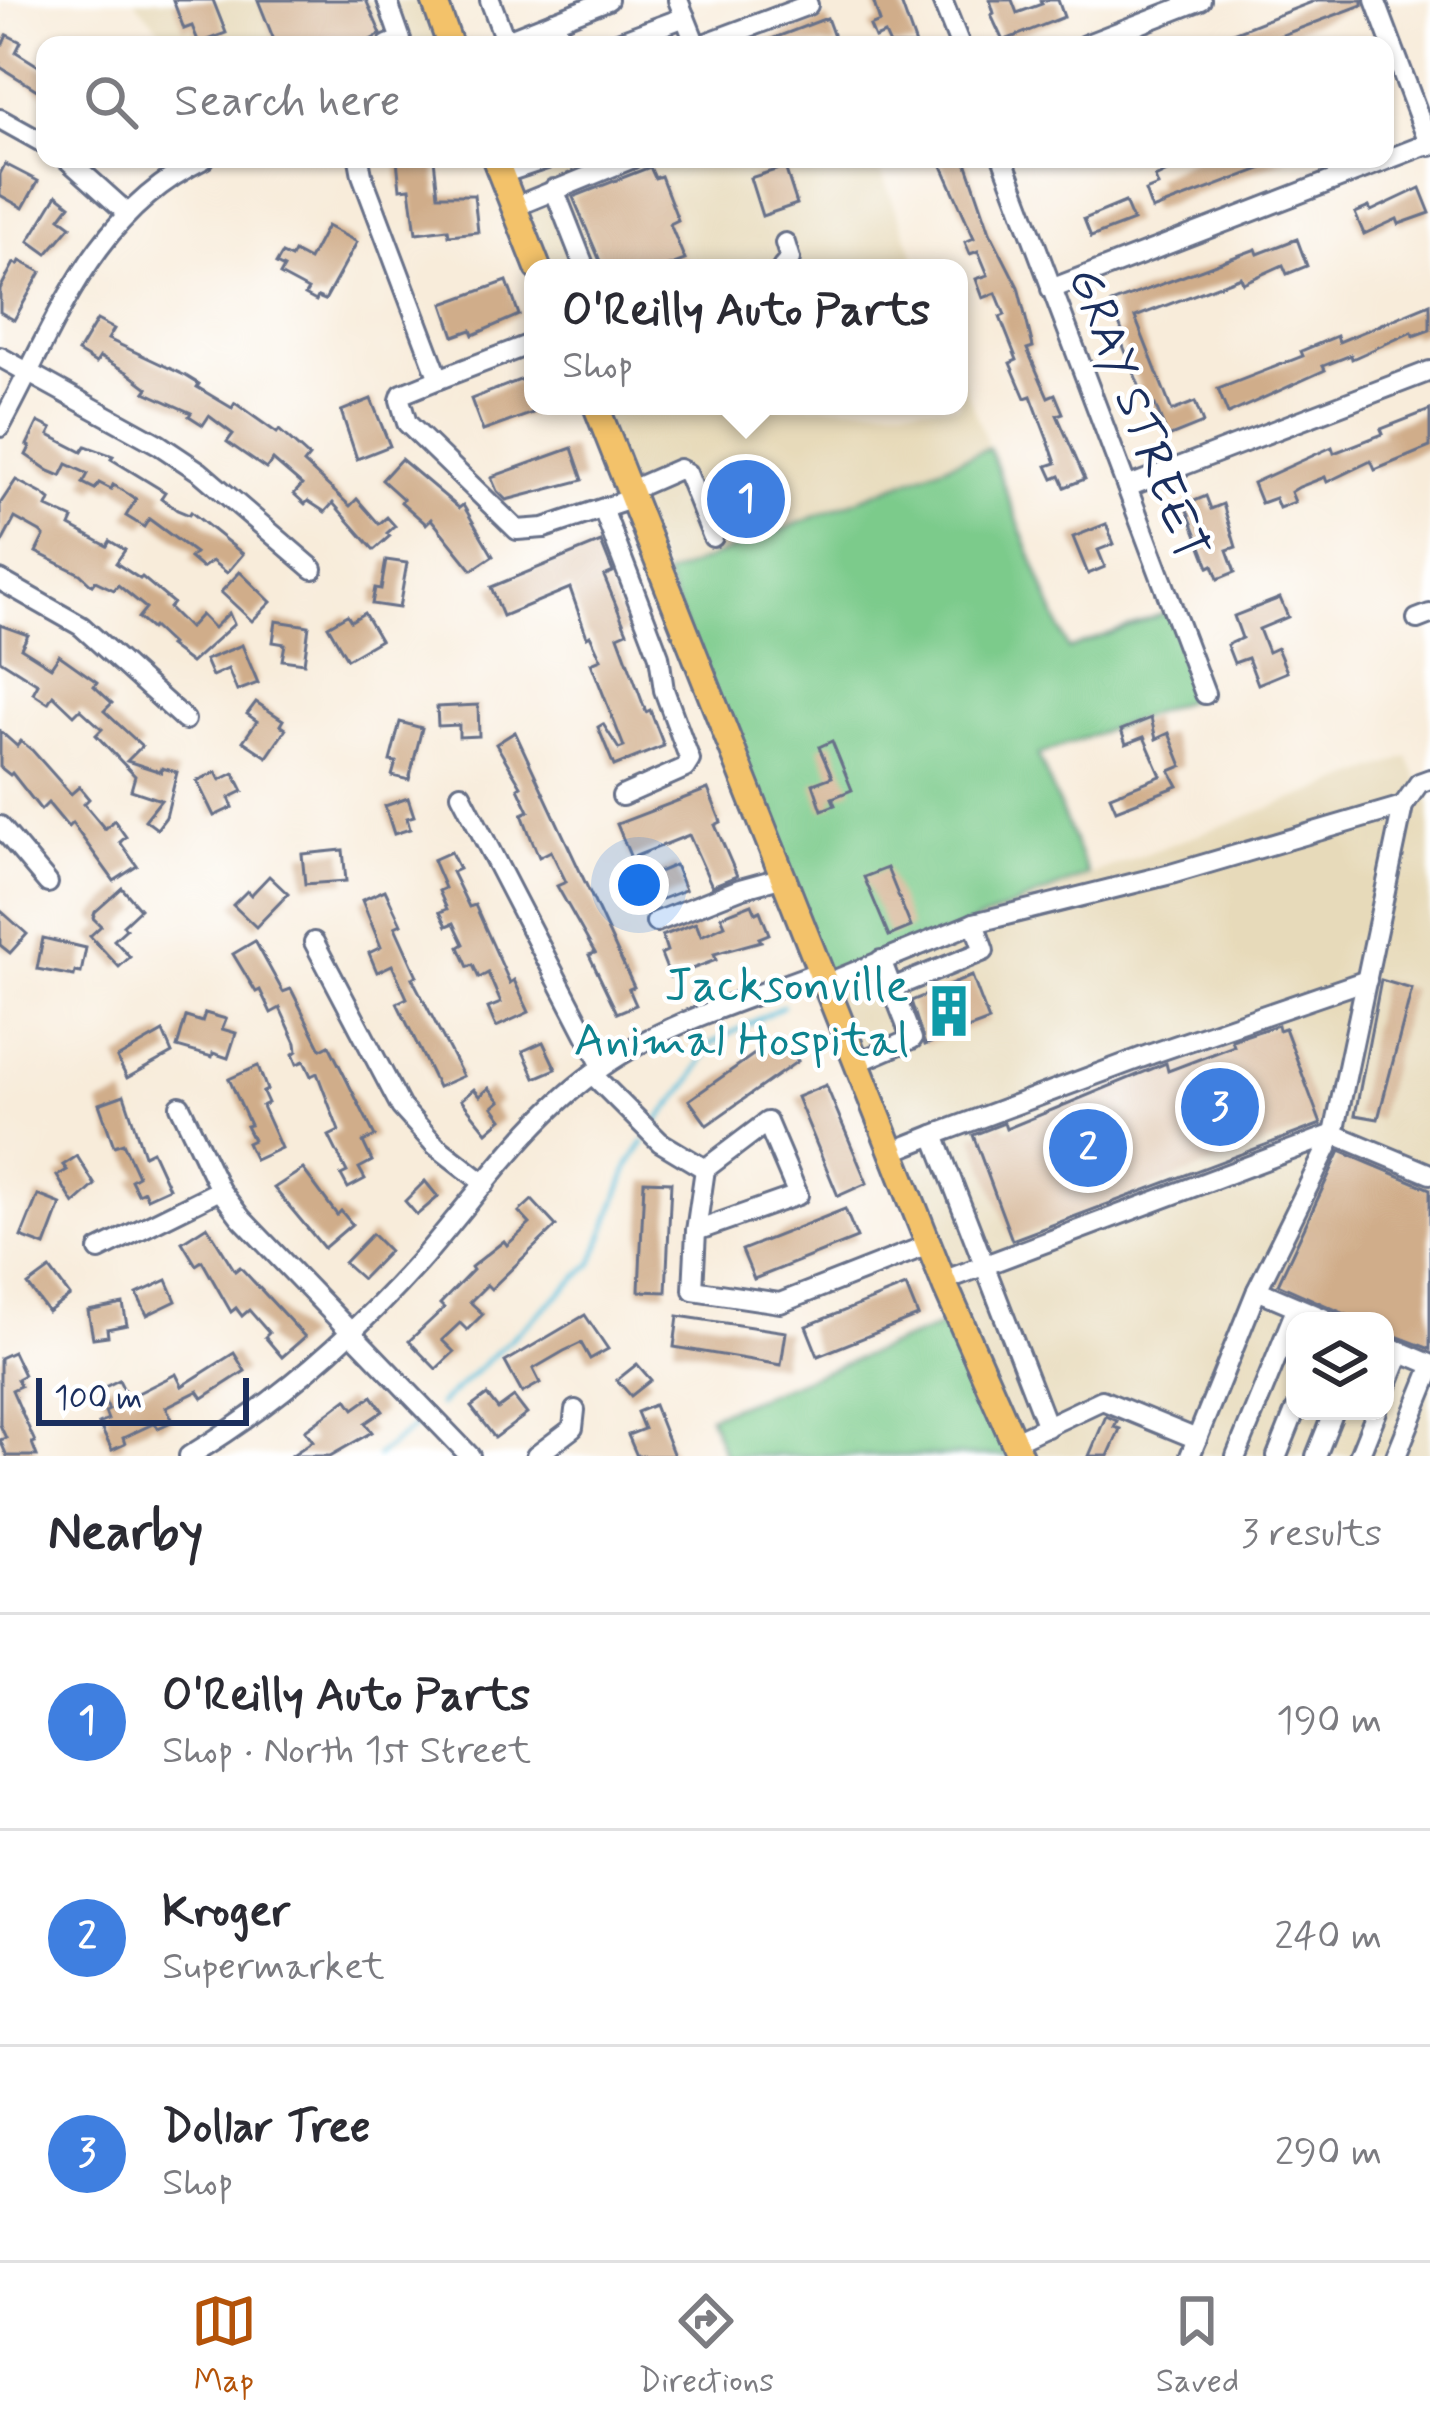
<!DOCTYPE html>
<meta charset="utf-8">
<style>
:root{--surface:#fff;--page:#f7f7f7;--text:#2b2b33;--muted:#7c7c81;--line:#e1e1e2;--accent:#b45309}
body{margin:0;font-family:Mynerve,sans-serif;background:var(--page);color:var(--text)}
.controls{position:absolute;right:36px;bottom:36px;display:grid;overflow:hidden;border-radius:24px;box-shadow:0 3px 9px #0004}
.controls button{width:108px;height:108px;display:grid;place-items:center;padding:0;border:0;border-bottom:3px solid var(--line);background:var(--surface);color:var(--text);font:60px sans-serif}
.scale{position:absolute;left:36px;bottom:30px;width:213px;box-sizing:border-box;padding-left:12px;border:6px solid #1b2f5e;border-top:0;font-size:33px;line-height:42px;white-space:nowrap;color:#1b2f5e;-webkit-text-stroke:9px #fff;paint-order:stroke}
.you{position:absolute;left:639px;top:885px;width:42px;height:42px;margin:-30px;border:9px solid #fff;border-radius:50%;background:#1a73e8;box-shadow:0 0 0 18px #1a73e833}
.badge{display:grid;place-items:center;width:78px;height:78px;border-radius:50%;background:var(--accent);color:#fff;font-size:39px;font-weight:700}
.pin{position:absolute;translate:-50% -50%;border:6px solid #fff;box-shadow:0 3px 12px #0006}
.popup{position:absolute;left:524px;top:259px;width:444px;height:156px;box-sizing:border-box;display:grid;place-content:center;border-radius:24px;background:var(--surface);filter:drop-shadow(0 3px 9px #0005);font-size:39px;white-space:nowrap;color:var(--muted)}
.popup b{font-size:45px;color:var(--text)}
.popup::after{content:'';position:absolute;left:50%;top:100%;margin-left:-24px;border:24px solid transparent;border-top-color:var(--surface)}
.list{margin:0;padding:0;list-style:none}
h2{display:flex;justify-content:space-between;align-items:center;height:156px;margin:0;padding:0 48px;font-size:51px}
h2 small{font-size:39px;font-weight:400;color:var(--muted)}
.list li{display:grid;grid-template-columns:78px 1fr auto;gap:36px;align-items:center;box-sizing:border-box;height:216px;padding:0 48px;border-top:3px solid var(--line)}
.list b{display:block;font-size:45px;white-space:nowrap}
.list p{margin:0;font-size:39px;white-space:nowrap;color:var(--muted)}
.list em{font-size:39px;font-style:normal;color:var(--muted)}
.icon{flex:none;width:66px;height:66px;fill:none;stroke:currentColor;stroke-width:2;stroke-linecap:round;stroke-linejoin:round}
.map{position:relative;flex:none;width:1430px;height:1456px;overflow:hidden}
.search{position:absolute;background:var(--surface);box-shadow:0 3px 9px #0004;left:36px;right:36px;top:36px;height:132px;display:flex;align-items:center;gap:30px;box-sizing:border-box;padding:0 42px;border-radius:24px;color:var(--muted);font-size:45px}
.sheet{height:804px;background:var(--surface)}
nav{display:flex;justify-content:space-around;align-items:center;box-sizing:border-box;height:168px;border-top:3px solid var(--line);background:var(--surface);font-size:33px;color:var(--muted)}
nav a{display:grid;justify-items:center;gap:6px}
nav .on{color:var(--accent)}
.map>svg:first-child{display:block}
.built{fill:#e7daba;fill-rule:evenodd}
.green{fill:#7ccb8b;stroke:#4c7d74;stroke-width:3}
.lines{fill:none;stroke-linecap:round;stroke-linejoin:round}
.stream{stroke:#5dc0db;stroke-width:4.5}
.building{fill:#d0ad8a}
.minor-casing{stroke:#687189;stroke-width:24}
.major-casing{stroke:#687189;stroke-width:30}
.minor{stroke:#fff;stroke-width:18}
.major{stroke:#f3c26a;stroke-width:24}
.labels{text-anchor:middle;stroke-width:9;stroke-linejoin:round;paint-order:stroke}
.street-label{font-size:48px;fill:#1b2f5e;stroke:#fff}
.culture-label{font-size:48px;fill:#0d838f;stroke:#fff;text-anchor:end}
</style>
<div class="map">
<svg width="1430" height="1456" viewBox="0 0 1430 1456">
<rect width="100%" height="100%" fill="#fff"/>
<filter id="ink" filterUnits="userSpaceOnUse"><feTurbulence type="fractalNoise" baseFrequency=".00833" numOctaves="2"/><feDisplacementMap in="SourceGraphic" scale="24" xChannelSelector="R" yChannelSelector="G"/><feConvolveMatrix kernelMatrix="1 2 1 2 8 2 1 2 1" color-interpolation-filters="sRGB"/></filter>
<filter id="wash" filterUnits="userSpaceOnUse"><feTurbulence type="fractalNoise" baseFrequency=".004" numOctaves="4" result="noise"/><feDisplacementMap in="SourceGraphic" scale="48" xChannelSelector="R" yChannelSelector="G"/><feGaussianBlur stdDeviation="2.7" result="paint"/><feColorMatrix in="noise" values="0 0 0 0 0 0 0 0 0 0 0 0 0 0 0 0 0 1.4 0 .05"/><feComposite in="paint" operator="in"/></filter>
<g filter="url(#wash)">
<rect width="100%" height="100%" fill="#f8ecda"/>
<g class="built">
<polygon points="134,0 434,0 450,45 173,45"/>
<polygon points="590,159 876,159 919,268 538,268 508,192"/>
<polygon points="959,371 989,448 665,576 596,406 959,406"/>
<path d="M 1408,757 L 1419,783 L 1430,779 L 1430,1456 L 1020,1456 L 825,984 L 1088,875 ZM 1295,1321 L 1385,1321 L 1385,1411 L 1295,1411 Z"/>
</g>
<g class="green">
<polygon points="989,448 1068,649 1173,610 1205,694 1038,755 1088,875 825,984 665,576"/>
<polygon points="959,1319 1020,1456 725,1456 709,1416"/>
</g>
<g class="lines">
<g class="stream">
<polyline points="655,1125 691,1081 711,1044 783,1006"/>
<polyline points="439,1405 593,1263 630,1163 644,1142"/>
<polyline points="377,1456 420,1422"/>
</g>
</g>
<g id="blocks">
<g class="building">
<polygon points="173,0 213,0 226,33 199,43 192,26 184,29"/>
<polygon points="258,0 366,0 381,34 361,45 276,45"/>
<polygon points="873,0 900,0 916,45 890,45 885,34 875,38 870,26 880,22"/>
<polygon points="990,0 1012,0 1017,13 1042,4 1040,0 1058,0 1064,17 1003,41 991,15 994,13"/>
<polygon points="1317,0 1362,0 1362,5 1256,45 1202,45"/>
<polygon points="827,18 837,45 758,45 758,44"/>
<polygon points="7,35 21,42 16,52 45,70 45,95 0,67 0,43 3,44"/>
<polygon points="397,159 434,159 438,195 474,195 478,232 449,235 448,229 416,233 410,188 400,189"/>
<polygon points="939,159 965,159 990,232 1018,287 1033,347 1027,349 1048,397 1055,394 1063,413 1057,415 1085,479 1065,487 1060,476 1053,479 1047,466 1056,463 1051,449 1031,396 1025,398 1010,363 1017,360 1000,317 1005,315 996,293 983,298 976,279 988,275 978,251 970,254 965,242 974,238"/>
<polygon points="1193,159 1287,159 1152,210 1145,191 1158,186 1155,178"/>
<polygon points="5,164 38,181 23,208 0,195 0,174"/>
<polygon points="650,167 655,178 661,176 678,220 670,224 685,260 663,268 603,268 573,197"/>
<polygon points="785,167 797,204 762,216 750,178"/>
<polygon points="1420,188 1430,213 1399,224 1397,219 1364,234 1355,213 1369,207 1371,211"/>
<polygon points="57,195 70,205 60,218 71,226 47,254 29,241"/>
<polygon points="1125,202 1133,221 1091,237 1084,219"/>
<polygon points="327,226 357,242 325,300 318,297 316,301 305,295 308,290 280,275 284,268 276,264 282,254 291,258 294,252 309,260"/>
<polygon points="1297,239 1307,266 1287,274 1283,265 1243,283 1241,277 1135,317 1172,411 1195,402 1203,423 1168,437 1155,405 1148,408 1118,333 1122,331 1111,303 1256,249 1258,254"/>
<polygon points="20,261 41,272 14,320 0,312 0,289 14,263 18,265"/>
<polygon points="507,281 519,315 473,335 471,330 454,336 443,304"/>
<polygon points="1430,304 1430,330 1413,336 1412,332 1352,359 1351,355 1323,366 1325,370 1228,414 1218,389 1303,356 1301,351 1337,336 1339,342"/>
<polygon points="97,320 114,329 108,339 186,376 199,384 197,387 232,408 235,403 277,433 279,430 309,457 304,463 350,506 357,499 379,524 387,517 395,526 387,533 390,536 374,550 333,503 325,512 308,501 305,504 294,494 302,485 273,460 266,469 227,442 233,434 209,416 203,425 189,416 191,413 145,392 148,388 127,372 100,357 96,363 78,352"/>
<polygon points="533,375 533,413 483,431 471,399"/>
<polygon points="371,399 390,446 357,459 341,411"/>
<polygon points="1430,410 1430,447 1375,470 1371,461 1327,482 1325,477 1299,487 1291,492 1295,502 1279,508 1275,498 1261,503 1253,483 1332,447 1334,453 1383,434 1381,429"/>
<polygon points="38,422 52,429 49,435 82,452 86,446 113,456 111,459 165,492 161,498 177,510 189,515 191,512 243,554 227,573 212,561 202,568 190,558 195,553 149,519 144,527 126,516 136,499 113,485 111,489 99,483 95,489 83,483 88,474 67,464 61,476 49,471 26,455 30,447 27,445"/>
<polygon points="572,448 583,480 506,500 497,491 491,477"/>
<polygon points="401,459 459,508 463,505 493,556 472,570 431,519 426,524 401,502 403,499 382,480"/>
<polygon points="760,464 781,515 733,534 712,483"/>
<polygon points="16,480 44,495 50,500 47,507 73,519 70,526 107,546 110,541 125,550 116,563 140,579 142,577 173,603 169,608 189,628 201,615 214,628 229,613 234,624 191,663 169,646 171,644 153,627 151,629 138,618 146,608 118,585 114,590 95,581 92,585 80,574 36,552 44,536 40,532 15,518 0,546 0,504"/>
<polygon points="1206,496 1211,509 1223,504 1236,547 1227,550 1235,572 1218,579 1213,565 1209,567 1185,505"/>
<polygon points="1106,524 1114,544 1098,550 1105,567 1088,574 1073,537"/>
<polygon points="601,542 613,572 604,576 627,632 618,636 646,712 650,710 664,746 614,766 598,727 603,724 619,749 624,747 591,663 601,659 590,635 587,637 570,588 503,616 491,587"/>
<polygon points="386,560 407,563 399,608 372,604 375,588 381,589"/>
<polygon points="240,572 271,602 252,621 221,592"/>
<polygon points="1280,598 1288,617 1259,629 1268,652 1277,648 1287,672 1258,684 1248,658 1234,663 1227,645 1242,638 1234,616"/>
<polygon points="364,613 380,640 347,659 328,626 347,615 351,621"/>
<polygon points="276,621 309,626 304,663 282,660 285,644 273,642"/>
<polygon points="0,625 28,635 21,648 51,667 59,655 97,682 94,686 112,703 104,711 142,746 127,761 161,772 162,768 177,772 166,817 157,829 145,820 161,800 131,790 135,776 96,735 102,729 80,709 74,715 53,695 48,703 33,693 38,684 0,660"/>
<polygon points="242,645 258,683 237,691 228,669 212,676 205,660"/>
<polygon points="256,702 283,720 280,725 286,729 267,757 243,741 257,721 247,714"/>
<polygon points="478,705 479,736 459,737 459,725 438,726 437,707"/>
<polygon points="1151,718 1156,739 1169,733 1182,766 1170,771 1178,786 1116,810 1110,796 1161,776 1144,737 1126,744 1121,730"/>
<polygon points="400,722 422,728 409,780 392,776 396,762 390,761"/>
<polygon points="0,731 17,746 21,741 32,750 71,794 79,787 89,799 84,804 105,829 114,820 126,837 120,842 137,866 114,881 72,823 68,827 48,803 41,810 12,773 10,775 0,767"/>
<polygon points="515,732 634,987 629,989 636,1005 617,1013 589,955 595,953 557,886 566,882 551,851 539,857 531,838 522,814 529,811 518,788 521,786 496,744"/>
<polygon points="832,741 852,790 832,798 835,805 822,810 813,784 832,777 819,747"/>
<polygon points="216,772 220,780 234,773 243,791 229,798 233,807 214,816 197,781"/>
<polygon points="708,789 721,822 715,825 737,876 712,886 689,835 631,858 617,824"/>
<polygon points="408,798 414,816 407,818 410,829 394,834 385,806"/>
<polygon points="343,850 346,881 305,884 302,854"/>
<polygon points="451,852 459,869 452,872 469,907 475,905 510,983 514,980 529,1012 496,1027 488,1008 501,1003 488,973 479,978 473,965 468,967 459,947 464,944 454,923 447,926 440,912 447,909 439,891 445,888 433,860"/>
<polygon points="675,865 685,890 647,905 637,881"/>
<polygon points="887,868 911,927 889,936 864,877"/>
<polygon points="269,876 288,894 256,927 233,905 247,891 251,895"/>
<polygon points="122,888 140,909 123,925 126,929 114,940 130,957 119,967 90,936 101,926 93,918 95,912"/>
<polygon points="385,890 401,924 395,927 417,976 412,978 463,1076 438,1087 397,1003 407,998 392,965 377,972 369,953 381,947 362,900"/>
<polygon points="752,904 756,913 760,911 769,934 759,938 761,941 714,954 716,960 670,977 661,954 667,951 662,936 696,923 701,936 725,925 721,916"/>
<polygon points="0,910 27,934 10,953 0,945"/>
<polygon points="43,938 86,948 81,973 75,972 74,976 37,969"/>
<polygon points="255,941 283,992 291,989 321,1049 329,1045 375,1136 363,1142 372,1161 359,1168 365,1179 348,1188 341,1175 347,1172 329,1136 339,1131 317,1073 311,1076 304,1061 297,1064 293,1054 297,1051 296,1043 280,1008 271,1013 260,990 256,992 233,954"/>
<polygon points="972,976 989,1021 925,1045 911,1001"/>
<polygon points="1381,980 1412,989 1378,1119 1355,1115"/>
<polygon points="205,1013 226,1019 222,1029 236,1033 228,1058 213,1053 212,1057 177,1047 186,1017 202,1022"/>
<polygon points="1278,1025 1279,1030 1285,1028 1321,1124 1012,1240 973,1135 1004,1123 1006,1129 1166,1063 1168,1071 1234,1046 1232,1040"/>
<polygon points="163,1032 172,1053 127,1078 117,1058"/>
<polygon points="780,1036 798,1061 707,1125 689,1100"/>
<polygon points="543,1042 556,1069 535,1078 523,1051"/>
<polygon points="258,1066 267,1090 263,1092 268,1103 262,1106 281,1148 255,1160 247,1143 253,1140 246,1126 250,1125 229,1079"/>
<polygon points="826,1085 867,1183 838,1196 797,1097"/>
<polygon points="489,1088 500,1101 493,1107 502,1119 487,1132 461,1100 474,1089 480,1096"/>
<polygon points="124,1095 144,1155 152,1151 169,1188 147,1198 144,1191 138,1194 131,1180 138,1176 123,1143 114,1146 99,1104"/>
<polygon points="1340,1151 1430,1189 1430,1349 1385,1332 1385,1321 1361,1321 1278,1284"/>
<polygon points="77,1156 95,1185 74,1204 57,1176 67,1170 63,1165"/>
<polygon points="303,1169 337,1215 341,1211 352,1224 324,1248 274,1188"/>
<polygon points="425,1181 438,1197 417,1215 405,1201"/>
<polygon points="644,1181 671,1182 666,1292 639,1291"/>
<polygon points="38,1195 61,1204 45,1246 21,1237"/>
<polygon points="532,1200 556,1226 491,1289 487,1285 470,1302 483,1314 467,1330 460,1323 442,1340 454,1352 436,1369 409,1341 444,1308 440,1304 473,1270 471,1267 504,1241 507,1245 530,1224 519,1212"/>
<polygon points="845,1209 857,1238 754,1279 742,1250"/>
<polygon points="207,1226 235,1271 240,1267 305,1337 282,1357 265,1337 269,1333 249,1310 242,1316 236,1308 231,1312 202,1261 196,1265 182,1242"/>
<polygon points="372,1234 389,1251 362,1279 344,1263"/>
<polygon points="50,1269 70,1296 48,1312 28,1285"/>
<polygon points="167,1280 176,1301 147,1315 137,1294"/>
<polygon points="906,1286 918,1316 818,1356 806,1326"/>
<polygon points="123,1304 127,1325 107,1329 108,1336 93,1338 88,1311"/>
<polygon points="585,1315 608,1349 590,1359 581,1343 564,1351 533,1369 540,1383 522,1393 505,1362"/>
<polygon points="678,1316 786,1332 781,1365 674,1347"/>
<polygon points="13,1352 24,1375 17,1379 20,1386 12,1390 35,1442 32,1443 37,1456 7,1456 0,1440 6,1438 0,1425 0,1358"/>
<polygon points="234,1353 245,1371 203,1398 198,1391 166,1407 173,1421 158,1428 155,1423 123,1438 125,1444 112,1450 99,1424 108,1420 105,1412 109,1410 99,1390 119,1380 128,1398 176,1374 182,1386"/>
<polygon points="637,1364 651,1380 631,1396 617,1380"/>
<polygon points="487,1395 498,1409 514,1397 527,1414 495,1438 471,1407"/>
<polygon points="372,1396 383,1411 365,1423 372,1432 330,1456 291,1456 313,1441 305,1430 331,1411 347,1399 354,1409"/>
<polygon points="654,1405 674,1456 637,1456 628,1435 644,1429 637,1412"/>
<polygon points="1106,1416 1117,1421 1114,1427 1120,1429 1108,1456 1089,1456"/>
</g>
</g>
</g>
<g filter="url(#ink)">
<use href="#blocks" fill-opacity="0" stroke="#687189" stroke-width="3"/>
<g class="lines">
<g class="minor-casing">
<g id="minor">
<polyline points="387,0 401,40 388,45"/>
<polyline points="490,0 505,40"/>
<polyline points="678,0 696,45"/>
<polyline points="942,0 960,45"/>
<polyline points="1375,0 1430,146"/>
<polyline points="554,21 564,45"/>
<polyline points="494,45 608,0"/>
<polyline points="610,45 685,17"/>
<polyline points="701,45 808,5 806,0"/>
<polyline points="1085,45 1201,0"/>
<polyline points="0,119 45,144"/>
<polyline points="67,159 126,212"/>
<polyline points="359,159 362,175 439,379 533,343"/>
<polyline points="1003,159 1205,694"/>
<polyline points="501,174 546,159"/>
<polyline points="554,189 585,268"/>
<polyline points="514,207 631,159"/>
<polyline points="782,268 790,259 785,243"/>
<polyline points="1051,289 1430,143"/>
<polyline points="0,357 158,444 200,472 313,569"/>
<polyline points="439,379 402,394 400,400 407,423 517,530 544,528 634,498"/>
<path d="M 0,427 C 56,324 92,213 204,159"/>
<polyline points="1127,487 1430,371"/>
<polyline points="631,490 679,469 687,473 713,537"/>
<polyline points="603,509 659,656 664,690 690,760 685,768 622,796"/>
<polyline points="0,580 81,626 185,720"/>
<polyline points="1417,619 1430,614"/>
<polyline points="1430,779 1419,783 1403,806 1334,1134 1430,1174"/>
<polyline points="461,794 602,1066"/>
<polyline points="0,826 48,883"/>
<polyline points="656,922 740,889 784,877"/>
<polyline points="314,942 401,1107 436,1146 485,1184"/>
<polyline points="825,984 974,923 1171,874 1403,806"/>
<polyline points="892,988 984,951 974,923"/>
<polyline points="856,1063 912,1039 881,960"/>
<polyline points="592,1074 660,1142 705,1169 767,1122 798,1195 696,1231 693,1290 780,1303 928,1245"/>
<polyline points="180,1106 220,1190 241,1218 470,1456"/>
<polyline points="934,1135 1151,1054 1367,980"/>
<polyline points="891,1152 934,1135 1047,1427"/>
<polyline points="696,1231 705,1169"/>
<polyline points="99,1250 220,1190"/>
<polyline points="943,1281 1334,1134 1257,1290"/>
<polyline points="1385,1345 1430,1364"/>
<polyline points="1385,1391 1401,1351"/>
<polyline points="1013,1442 1102,1400 1197,1439"/>
<path d="M 189,1456 C 277,1403 352,1337 420,1261 C 478,1195 529,1117 602,1067 C 666,1022 748,999 821,971"/>
<polyline points="536,1456 573,1428 575,1410"/>
<polyline points="1190,1456 1257,1290 1330,1321"/>
<polyline points="1236,1456 1297,1307"/>
<polyline points="1277,1456 1295,1411"/>
<polyline points="1316,1456 1334,1411"/>
<polyline points="1359,1456 1377,1411"/>
<polyline points="1396,1456 1430,1372"/>
</g>
</g>
<g class="major-casing">
<g id="major">
<polyline points="434,0 450,45"/>
<polyline points="495,159 538,268"/>
<polyline points="596,406 946,1288 1020,1456"/>
</g>
</g>
<use href="#minor" class="minor"/>
<use href="#major" class="major"/>
</g>
</g>
<defs>
<g id="building-bare" transform="scale(4.14)"><path d="M-4-6H4V6H1V3H-1V6H-4ZM-2.5-4.3h1.7v1.8h-1.7ZM.8-4.3h1.7v1.8H.8ZM-2.5-1h1.7V.8h-1.7ZM.8-1h1.7V.8H.8Z" fill="#0f9aa8" stroke="#fff" stroke-width="2.5" paint-order="stroke"/></g>
</defs>
<g fill-rule="evenodd">
<use href="#building-bare" x="949" y="1011"/>
</g>
<g class="labels">
<g class="street-label">
<text transform="translate(1140 413) rotate(69)" y="17">GRAY STREET</text>
</g>
<g class="culture-label">
<text x="909" y="1000">Jacksonville<tspan x="909" dy="55">Animal Hospital</tspan></text>
</g>
</g>
</svg>
<div class="controls">
<button><svg class="icon" aria-label="layers" viewBox="0 0 24 24"><path d="M12 4l9 5-9 5-9-5zM3 14l9 5 9-5"/></svg></button>
</div>
<div class="scale">100 m</div>
<div class="you"></div>
<div class="pin badge" style="left:746px;top:499px;background:#3f7fe0">1</div>
<div class="popup"><b>O'Reilly Auto Parts</b>Shop</div>
<div class="pin badge" style="left:1088px;top:1148px;background:#3f7fe0">2</div>
<div class="pin badge" style="left:1220px;top:1107px;background:#3f7fe0">3</div>
<div class="search"><svg class="icon" aria-label="search" viewBox="0 0 24 24"><circle cx="10" cy="10" r="6"/><path d="M15 15l6 6"/></svg>Search here</div>
</div>
<section class="sheet">
<h2>Nearby<small>3 results</small></h2>
<ul class="list">
<li><span class="badge" style="background:#3f7fe0">1</span><div><b>O'Reilly Auto Parts</b><p>Shop · North 1st Street</p></div><em>190 m</em></li>
<li><span class="badge" style="background:#3f7fe0">2</span><div><b>Kroger</b><p>Supermarket</p></div><em>240 m</em></li>
<li><span class="badge" style="background:#3f7fe0">3</span><div><b>Dollar Tree</b><p>Shop</p></div><em>290 m</em></li>
</ul>
</section>
<nav>
<a class="on"><svg class="icon" aria-label="map" viewBox="0 0 24 24"><path d="M3 6l6-2 6 2 6-2v14l-6 2-6-2-6 2zM9 4v14M15 6v14"/></svg>Map</a>
<a><svg class="icon" aria-label="directions" viewBox="0 0 24 24"><path d="M12 3l9 9-9 9-9-9zM9 14v-3h6M13 9l2 2-2 2"/></svg>Directions</a>
<a><svg class="icon" aria-label="saved" viewBox="0 0 24 24"><path d="M7 4h10v16l-5-4-5 4z"/></svg>Saved</a>
</nav>
